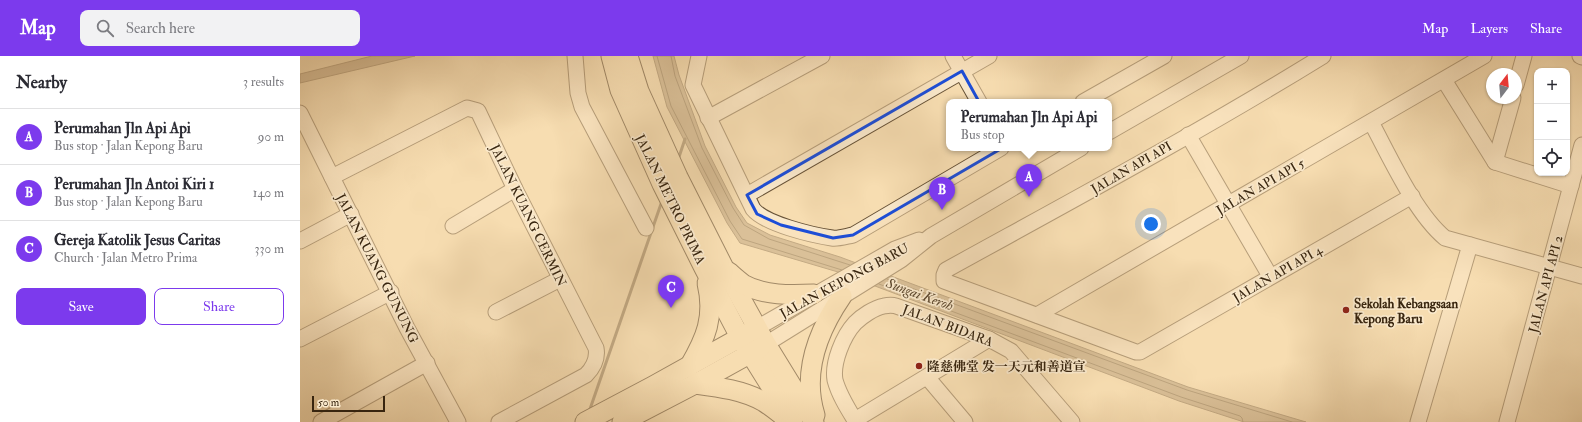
<!DOCTYPE html>
<meta charset="utf-8">
<style>
:root{--surface:#fff;--page:#f2f2f3;--text:#2b2b33;--muted:#7c7c81;--line:#e1e1e2;--accent:#7c3aed}
body{margin:0;font-family:"IM FELL Double Pica","Noto Serif SC",serif;background:var(--page);color:var(--text)}
.controls{position:absolute;right:12px;top:12px;display:grid;overflow:hidden;border-radius:8px;box-shadow:0 1px 3px #0004}
.controls button{width:36px;height:36px;display:grid;place-items:center;padding:0;border:0;border-bottom:1px solid var(--line);background:var(--surface);color:var(--text);font:20px sans-serif}
.compass{position:absolute;left:1186px;top:12px;width:36px;height:36px;border-radius:50%;background:var(--surface);box-shadow:0 1px 3px #0004;rotate:16deg}
.scale{position:absolute;left:12px;bottom:10px;width:73px;box-sizing:border-box;padding-left:4px;border:2px solid #38250f;border-top:0;font-size:11px;line-height:14px;white-space:nowrap;color:#38250f;-webkit-text-stroke:3px #fae9cc;paint-order:stroke}
.you{position:absolute;left:851px;top:168px;width:14px;height:14px;margin:-10px;border:3px solid #fff;border-radius:50%;background:#1a73e8;box-shadow:0 0 0 6px #1a73e833}
.badge{display:grid;place-items:center;width:26px;height:26px;border-radius:50%;background:var(--accent);color:#fff;font-size:13px;font-weight:700}
.pin{position:absolute;translate:-50% -33px;filter:drop-shadow(0 1px 2px #0008)}
.pin::after{content:'';position:absolute;top:21px;width:14px;height:12px;background:inherit;clip-path:polygon(0 0,100% 0,50% 100%)}
.popup{position:absolute;left:646px;top:43px;width:166px;height:52px;box-sizing:border-box;display:grid;place-content:center;border-radius:8px;background:var(--surface);filter:drop-shadow(0 1px 3px #0005);font-size:13px;white-space:nowrap;color:var(--muted)}
.popup b{font-size:15px;color:var(--text)}
.popup::after{content:'';position:absolute;left:50%;top:100%;margin-left:-8px;border:8px solid transparent;border-top-color:var(--surface)}
.list{margin:0;padding:0;list-style:none}
h2{display:flex;justify-content:space-between;align-items:center;height:52px;margin:0;padding:0 16px;font-size:17px}
h2 small{font-size:13px;font-weight:400;color:var(--muted)}
.list li{display:grid;grid-template-columns:26px 1fr auto;gap:12px;align-items:center;box-sizing:border-box;height:56px;padding:0 16px;border-top:1px solid var(--line)}
.list b{display:block;font-size:15px;white-space:nowrap}
.list p{margin:0;font-size:13px;white-space:nowrap;color:var(--muted)}
.list em{font-size:13px;font-style:normal;color:var(--muted)}
.actions{display:flex;gap:8px;padding:12px 16px}
.actions a{flex:1;padding:9px 0;border:1px solid var(--accent);border-radius:8px;text-align:center;font-size:14px;color:var(--accent)}
.actions .main{background:var(--accent);color:#fff}
.icon{flex:none;width:22px;height:22px;fill:none;stroke:currentColor;stroke-width:2;stroke-linecap:round;stroke-linejoin:round}
.map{position:relative;flex:none;width:1282px;height:366px;overflow:hidden}
header{display:flex;align-items:center;gap:24px;box-sizing:border-box;height:56px;padding:0 20px;background:var(--accent);color:#fff}
header strong{font-size:19px}
nav{display:flex;gap:22px;margin-inline-start:auto;font-size:14px}
.search{width:280px;height:36px;background:var(--page);display:flex;align-items:center;gap:10px;box-sizing:border-box;padding:0 14px;border-radius:8px;color:var(--muted);font-size:15px}
main{display:flex}
aside{flex:1;background:var(--surface)}
.map>svg:first-child{display:block}
.water{fill:#b69e7a;stroke:#846e4f}
.lines{fill:none;stroke-linecap:round;stroke-linejoin:round}
.shore{stroke:#776244;stroke-width:1}
.stream{stroke:#846e4f;stroke-width:3}
.minor-casing{stroke:#685338;stroke-width:17}
.major-casing{stroke:#38250f;stroke-width:21}
.minor{stroke:#fae9cc;stroke-width:15}
.major{stroke:#f7ddb1;stroke-width:19}
.marked{fill:none;stroke:#1d4ed8;stroke-width:3;stroke-linejoin:round}
.poi-dot{fill:#8f2418;stroke:#fae9cc;stroke-width:1.5}
.labels{text-anchor:middle;stroke-width:3.5;stroke-linejoin:round;paint-order:stroke}
.street-label{font-size:13px;fill:#38250f;stroke:#fae9cc}
.poi-label{font-size:13px;font-weight:bold;fill:#38250f;stroke:#fae9cc;text-anchor:start}
.water-label{font-size:14px;font-style:italic;fill:#5e492f;stroke:#fae9cc}
</style>
<header>
<strong>Map</strong>
<div class="search"><svg class="icon" aria-label="search" viewBox="0 0 24 24"><circle cx="10" cy="10" r="6"/><path d="M15 15l6 6"/></svg>Search here</div>
<nav><a>Map</a><a>Layers</a><a>Share</a></nav>
</header>
<main>
<aside>
<h2>Nearby<small>3 results</small></h2>
<ul class="list">
<li><span class="badge">A</span><div><b>Perumahan Jln Api Api</b><p>Bus stop · Jalan Kepong Baru</p></div><em>90 m</em></li>
<li><span class="badge">B</span><div><b>Perumahan Jln Antoi Kiri 1</b><p>Bus stop · Jalan Kepong Baru</p></div><em>140 m</em></li>
<li><span class="badge">C</span><div><b>Gereja Katolik Jesus Caritas</b><p>Church · Jalan Metro Prima</p></div><em>330 m</em></li>
</ul>
<div class="actions"><a class="main">Save</a><a>Share</a></div>
</aside>
<div class="map">
<svg width="1282" height="366" viewBox="0 0 1282 366">
<rect width="100%" height="100%" fill="#f7ddb1"/>
<filter id="stains"><feTurbulence type="fractalNoise" baseFrequency=".005" numOctaves="4"/><feColorMatrix values="0 0 0 0 .2 0 0 0 0 .09 0 0 0 0 .02 0 0 0 .5 -.17"/></filter>
<radialGradient id="worn" r=".72"><stop offset=".6" stop-color="#630" stop-opacity="0"/><stop offset="1" stop-color="#630" stop-opacity=".3"/></radialGradient>
<g class="water">
<polygon points="72,0 115,0 0,27 0,18"/>
<polygon points="353,0 374,0 379,19 405,90 436,151 447,167 470,179 540,201 888,331 1006,366 944,366 879,345 538,216 440,187 427,167 367,51"/>
</g>
<g class="lines">
<g class="shore">
<polyline points="357,0 371,50 430,165 442,183 542,214"/>
<polyline points="371,0 375,20 402,92 433,152 444,169 469,183 550,209"/>
<polyline points="587,223 887,334 992,366"/>
<polyline points="579,228 881,341 940,360 942,362 943,366"/>
</g>
<g class="stream">
<polyline points="378,104 385,83"/>
<polyline points="290,353 362,145"/>
</g>
<g class="minor-casing">
<g id="minor">
<polyline points="275,0 278,37 282,51 346,172"/>
<path d="M 399,0 L 393,29 L 453,153 C 465,168 512,179 532,182 C 538,183 547,180 553,179 L 701,92"/>
<polyline points="653,0 679,46"/>
<path d="M 1023,0 C 900,76 773,144 646,214 L 644,219 L 644,225 L 836,296 L 840,296 L 1112,140"/>
<polyline points="1280,0 1282,1"/>
<polyline points="1144,24 1195,106 1271,130"/>
<polyline points="1216,29 1224,0"/>
<polyline points="783,46 864,0"/>
<polyline points="0,57 107,272 158,366"/>
<polyline points="408,62 522,0"/>
<path d="M 1071,66 C 1090,101 1115,157 1145,182 L 1282,220"/>
<polyline points="809,76 941,0"/>
<polyline points="888,79 970,220"/>
<polyline points="1195,106 1213,42"/>
<path d="M 32,121 L 167,52 L 178,55 L 215,133 L 296,292 C 298,303 294,311 286,319 L 199,366"/>
<polyline points="447,139 689,0"/>
<polyline points="153,170 215,133"/>
<polyline points="0,185 51,158"/>
<polyline points="196,256 260,223"/>
<polyline points="737,259 1184,0"/>
<polyline points="457,272 595,193 619,184"/>
<polyline points="0,283 91,236"/>
<polyline points="466,288 601,204 631,180 781,92"/>
<polyline points="627,321 665,366"/>
<polyline points="555,364 689,283"/>
<polyline points="21,366 127,307"/>
<path d="M 556,366 C 548,353 539,339 535,324 C 532,307 543,280 555,267 C 562,260 574,252 584,250 C 588,249 593,249 596,250 L 689,283 L 711,295 L 772,366"/>
<polyline points="1118,366 1170,189"/>
<polyline points="1207,366 1282,89"/>
</g>
</g>
<g class="major-casing">
<g id="major">
<polyline points="311,0 320,34 362,128 404,212 440,281 493,366"/>
<polyline points="328,0 339,35 378,121 424,212 466,288 514,366"/>
<path d="M 429,216 C 433,220 438,224 443,228 C 464,240 491,239 514,238"/>
<path d="M 389,311 C 406,282 415,261 407,227"/>
<path d="M 395,328 C 418,331 443,334 464,346 C 472,351 479,357 487,363"/>
<path d="M 515,359 C 502,317 518,275 542,240"/>
<polyline points="285,366 353,330 450,276"/>
<polyline points="322,366 395,328 460,292"/>
</g>
</g>
<use href="#minor" class="minor"/>
<use href="#major" class="major"/>
</g>
<path d="M0 0H1282V366H0ZM 662,15 L 704,91 L 553,179 L 533,182 L 481,169 L 457,158 L 447,139 Z" fill="#f7ddb1" fill-opacity=".55" fill-rule="evenodd"/>
<path class="marked" d="M 662,15 L 704,91 L 553,179 L 533,182 L 481,169 L 457,158 L 447,139 Z"/>
<g class="poi-dot">
<circle cx="1046" cy="254" r="4"/>
<circle cx="619" cy="310" r="4"/>
</g>
<g class="labels">
<g class="street-label">
<text transform="translate(831 111) rotate(-30)" y="5">JALAN API API</text>
<text transform="translate(960 130) rotate(-30)" y="5">JALAN API API 5</text>
<text transform="translate(371 143) rotate(64)" y="5">JALAN METRO PRIMA</text>
<text transform="translate(229 159) rotate(64)" y="5">JALAN KUANG CERMIN</text>
<text transform="translate(78 212) rotate(63)" y="5">JALAN KUANG GUNUNG</text>
<text transform="translate(977 217) rotate(-30)" y="5">JALAN API API 4</text>
<text transform="translate(544 224) rotate(-28)" y="5">JALAN KEPONG BARU</text>
<text transform="translate(1245 228) rotate(-75)" y="5">JALAN API API 2</text>
<text transform="translate(648 269) rotate(21)" y="5">JALAN BIDARA</text>
</g>
<g class="poi-label">
<text x="1054" y="252">Sekolah Kebangsaan<tspan x="1054" dy="15">Kepong Baru</tspan></text>
<text x="627" y="315">隆慈佛堂 发一天元和善道宣</text>
</g>
<g class="water-label">
<text transform="translate(620 238) rotate(20)" y="5">Sungai Keroh</text>
</g>
</g>
<rect width="100%" height="100%" filter="url(#stains)"/>
<rect width="100%" height="100%" fill="url(#worn)"/>
</svg>
<div class="controls">
<button>+</button>
<button>−</button>
<button><svg class="icon" aria-label="locate" viewBox="0 0 24 24"><circle cx="12" cy="12" r="6"/><path d="M12 2v4M12 18v4M2 12h4M18 12h4"/></svg></button>
</div>
<svg class="compass" viewBox="-18 -18 36 36"><path d="M0-13l5 13h-10z" fill="#e53935"/><path d="M0 13l5-13h-10z" fill="#7c7c81"/></svg>
<div class="scale">50 m</div>
<div class="you"></div>
<div class="pin badge" style="left:729px;top:141px">A</div>
<div class="popup"><b>Perumahan Jln Api Api</b>Bus stop</div>
<div class="pin badge" style="left:642px;top:154px">B</div>
<div class="pin badge" style="left:371px;top:252px">C</div>
</div>
</main>
